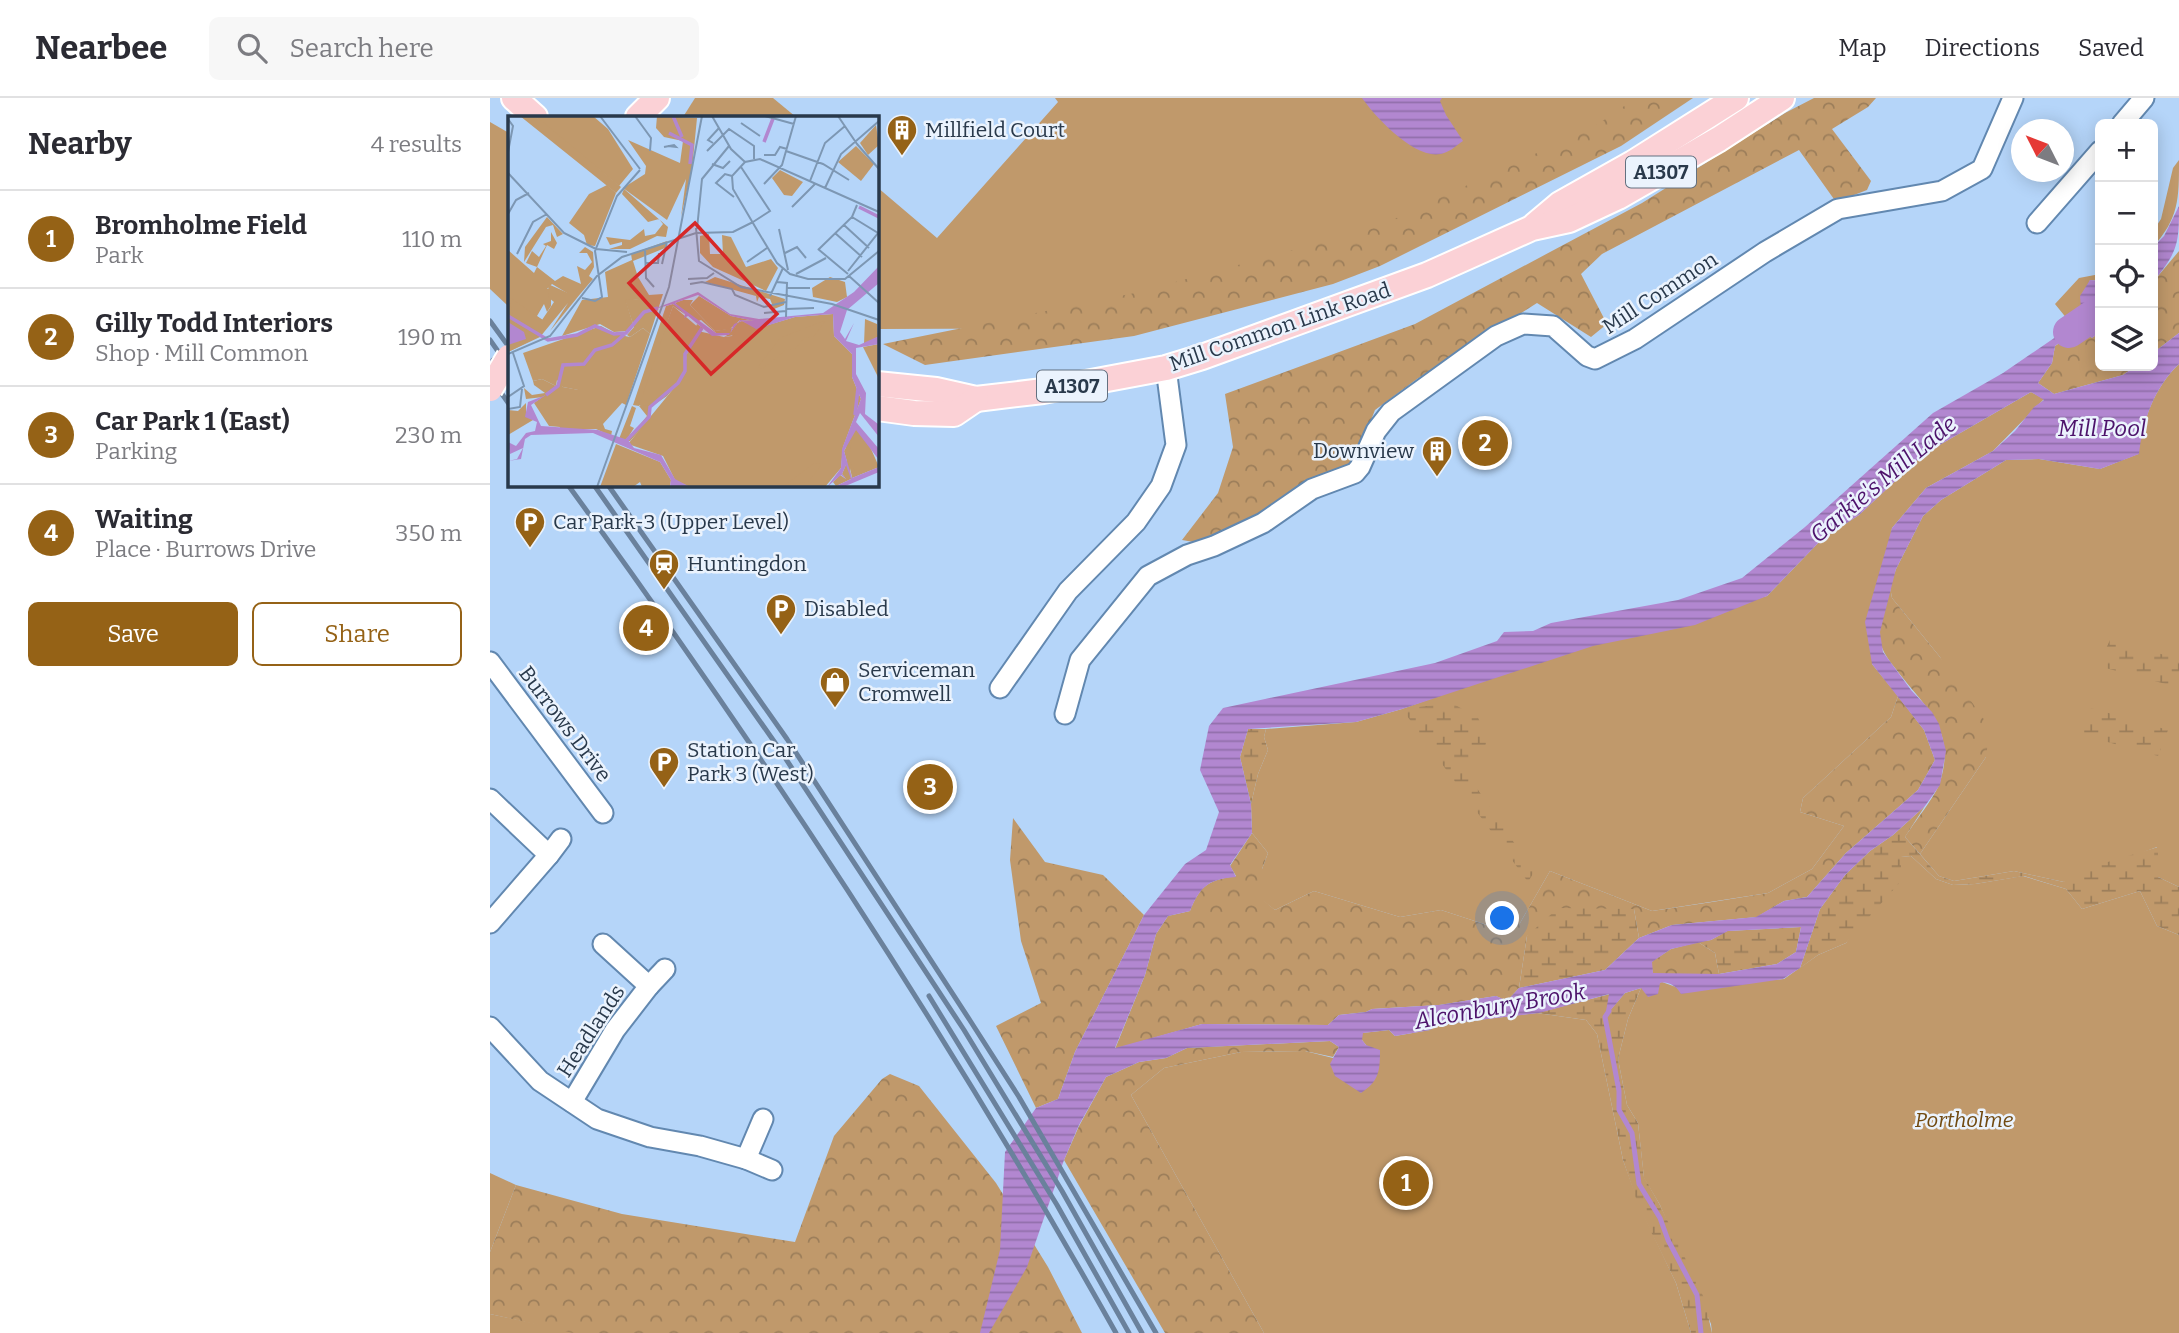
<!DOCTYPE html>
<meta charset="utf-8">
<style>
:root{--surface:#fff;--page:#f7f7f7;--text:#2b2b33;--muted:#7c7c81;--line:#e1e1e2;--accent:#956216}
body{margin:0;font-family:Bitter,serif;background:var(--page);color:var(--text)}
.controls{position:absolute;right:21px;top:21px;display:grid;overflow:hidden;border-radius:10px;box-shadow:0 4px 18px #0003}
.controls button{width:63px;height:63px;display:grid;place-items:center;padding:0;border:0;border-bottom:2px solid var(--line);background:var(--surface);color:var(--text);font:35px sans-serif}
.compass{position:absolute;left:1521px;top:21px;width:63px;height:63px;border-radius:50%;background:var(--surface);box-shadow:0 4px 18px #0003;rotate:312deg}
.you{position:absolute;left:1013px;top:821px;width:24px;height:24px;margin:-18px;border:5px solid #fff;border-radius:50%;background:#1a73e8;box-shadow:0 0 0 10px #1a73e833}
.badge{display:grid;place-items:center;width:46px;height:46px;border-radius:50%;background:var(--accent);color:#fff;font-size:23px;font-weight:700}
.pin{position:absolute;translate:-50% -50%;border:4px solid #fff;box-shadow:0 2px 7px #0006}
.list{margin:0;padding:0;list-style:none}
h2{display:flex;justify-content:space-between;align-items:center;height:91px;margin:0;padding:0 28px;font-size:30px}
h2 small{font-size:23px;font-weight:400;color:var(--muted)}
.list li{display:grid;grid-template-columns:46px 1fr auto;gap:21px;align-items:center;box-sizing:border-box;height:98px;padding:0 28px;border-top:2px solid var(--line)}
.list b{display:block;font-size:26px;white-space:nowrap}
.list p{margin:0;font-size:23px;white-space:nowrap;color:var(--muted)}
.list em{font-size:23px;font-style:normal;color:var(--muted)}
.actions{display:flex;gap:14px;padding:21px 28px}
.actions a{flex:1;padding:16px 0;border:2px solid var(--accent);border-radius:10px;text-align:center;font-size:24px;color:var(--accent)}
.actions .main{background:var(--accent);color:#fff}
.icon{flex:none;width:38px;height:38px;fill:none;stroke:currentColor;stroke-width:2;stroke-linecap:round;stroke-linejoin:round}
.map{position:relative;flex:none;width:1689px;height:1235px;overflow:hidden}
header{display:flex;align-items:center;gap:42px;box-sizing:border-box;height:98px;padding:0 35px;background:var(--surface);border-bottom:2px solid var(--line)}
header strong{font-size:33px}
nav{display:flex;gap:38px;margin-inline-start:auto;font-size:24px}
.search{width:490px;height:63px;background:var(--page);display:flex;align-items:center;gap:18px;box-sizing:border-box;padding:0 24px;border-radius:10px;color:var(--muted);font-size:26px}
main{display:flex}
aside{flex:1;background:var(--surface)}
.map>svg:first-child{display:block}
.green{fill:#c0996b}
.forest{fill:url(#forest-crowns)}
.wetland{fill:url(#wetland-marsh)}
.water{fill:url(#water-rules);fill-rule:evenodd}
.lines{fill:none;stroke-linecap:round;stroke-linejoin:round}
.stream{stroke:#b287d0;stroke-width:5}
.river{stroke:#b287d0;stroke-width:32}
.minor-casing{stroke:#6288b0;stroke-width:23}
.major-casing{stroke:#fff;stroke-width:28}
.minor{stroke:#fff;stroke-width:19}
.major{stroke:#fbd1d6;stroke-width:24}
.rail{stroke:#6a819c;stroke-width:5}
.major-bridge-casing{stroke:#fff;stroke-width:28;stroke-linecap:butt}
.major-bridge{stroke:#fbd1d6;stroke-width:24}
.labels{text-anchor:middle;stroke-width:5;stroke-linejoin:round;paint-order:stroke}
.shield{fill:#ebf3fd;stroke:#637180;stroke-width:2}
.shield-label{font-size:19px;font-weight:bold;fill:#29394b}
.poi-label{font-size:21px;fill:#29394b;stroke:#ebf3fd;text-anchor:start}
.street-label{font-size:21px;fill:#29394b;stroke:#ebf3fd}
.park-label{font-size:21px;font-style:italic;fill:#714a11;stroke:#ebf3fd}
.water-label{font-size:23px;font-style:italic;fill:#4d136b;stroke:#ebf3fd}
.inset-river{fill:none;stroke:#b287d0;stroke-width:3.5}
.inset-road{fill:none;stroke:#7d97b3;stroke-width:2}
.view{fill:#d62828;fill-opacity:0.15;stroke:#d62828;stroke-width:3.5}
.inset-edge{fill:none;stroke:#29394b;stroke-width:3.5}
</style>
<header>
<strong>Nearbee</strong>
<div class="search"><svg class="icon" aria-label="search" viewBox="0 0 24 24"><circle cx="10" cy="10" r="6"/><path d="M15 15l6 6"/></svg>Search here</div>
<nav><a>Map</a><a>Directions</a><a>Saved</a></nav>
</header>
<main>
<aside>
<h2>Nearby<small>4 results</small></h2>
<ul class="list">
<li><span class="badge">1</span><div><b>Bromholme Field</b><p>Park</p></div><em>110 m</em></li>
<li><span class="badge">2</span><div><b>Gilly Todd Interiors</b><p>Shop · Mill Common</p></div><em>190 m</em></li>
<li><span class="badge">3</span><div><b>Car Park 1 (East)</b><p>Parking</p></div><em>230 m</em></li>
<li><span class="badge">4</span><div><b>Waiting</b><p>Place · Burrows Drive</p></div><em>350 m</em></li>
</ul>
<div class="actions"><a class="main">Save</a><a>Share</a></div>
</aside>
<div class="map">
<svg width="1689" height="1235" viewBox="0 0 1689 1235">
<defs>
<pattern id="forest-crowns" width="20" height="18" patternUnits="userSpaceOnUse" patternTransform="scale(1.75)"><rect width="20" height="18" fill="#c0996b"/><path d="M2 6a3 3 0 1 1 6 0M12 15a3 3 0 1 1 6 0" fill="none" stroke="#9c7e5a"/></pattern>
<pattern id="wetland-marsh" width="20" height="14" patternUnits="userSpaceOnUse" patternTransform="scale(1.75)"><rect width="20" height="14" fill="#c0996b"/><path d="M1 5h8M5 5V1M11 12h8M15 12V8" fill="none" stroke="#9c7e5a"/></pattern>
<pattern id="water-rules" width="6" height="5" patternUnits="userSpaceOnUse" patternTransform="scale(1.75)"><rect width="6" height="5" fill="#b287d0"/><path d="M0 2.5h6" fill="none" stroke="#916fab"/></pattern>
</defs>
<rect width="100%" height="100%" fill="#b5d5f9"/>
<g class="green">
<polygon points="205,0 283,0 306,19 193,19"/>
<polygon points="565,0 1192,0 1128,43 613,230 387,231 387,89 447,140 568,4"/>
<polygon points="0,24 19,35 19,206 17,207 0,191"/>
<path d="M 1689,62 C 1689,101 1689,120 1663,149 L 1663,133 L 1671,121 L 1683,70 Z"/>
<polygon points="1610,176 1610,183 1600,182 1591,210 1582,227 1565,206 1589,180"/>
<path d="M 1689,266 L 1689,789 L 1668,779 L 1667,749 L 1574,784 L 1524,773 L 1464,783 L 1449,778 L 1430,756 L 1496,659 L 1450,559 L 1402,500 L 1400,489 L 1406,471 L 1433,418 L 1451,402 L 1516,362 L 1549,361 L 1610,371 L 1648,356 C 1653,322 1664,290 1689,266 Z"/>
<polygon points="1541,294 1554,301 1503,353 1436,390 1402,430 1382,566 1408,598 1401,619 1313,700 1310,714 1354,728 1322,771 1278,795 1162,813 1060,773 1030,825 1000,828 951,812 910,819 824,793 785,812 772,802 772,771 778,755 762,735 761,706 768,676 778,652 774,639 776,631 866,624 912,611 1078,552 1277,498 1332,441 1369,417 1434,356"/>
<polygon points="1421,758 1446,781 1463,787 1485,786 1533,778 1576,791 1592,811 1650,793 1667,828 1689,837 1689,1235 1222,1235 1221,1226 1170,1107 1154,1080 1148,1025 1137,1007 1128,961 1138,921 1151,890 1172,884 1186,889 1294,881 1328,857 1356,845 1410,759"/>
<polygon points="1047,915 1096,922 1107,936 1133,1062 1150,1109 1186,1185 1201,1235 774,1235 641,997 674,970 751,954 815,953 843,960 876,947 872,942 872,935 899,932 905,938 940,932 946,927"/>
<polygon points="0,1075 26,1087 0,1154"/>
<polygon points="0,1216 90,1235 0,1235"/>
</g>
<g class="forest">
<polygon points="1146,0 1203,0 1131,48 890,168 843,186 644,238 435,267 393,246 645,195 887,129 1105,28"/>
<polygon points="1324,0 1386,0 1378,9 1342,31 1381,83 1377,92 1346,104 1309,52 1112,156 1091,176 1117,226 1101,239 1047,205 927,281 885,312 863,367 817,382 773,414 715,446 692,442 728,395 743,349 735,296 925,226 1152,105 1295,15"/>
<polygon points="1689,153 1689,235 1663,255 1663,184"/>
<polygon points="1589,232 1594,233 1602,240 1610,234 1610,268 1646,268 1633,277 1564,296 1548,285 1562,265 1565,248"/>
<path d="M 1400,489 L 1402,500 L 1450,559 L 1500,630 L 1496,659 L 1430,756 L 1415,739 C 1423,726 1447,696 1450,684 C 1467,630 1434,609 1405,570 C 1397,560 1390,550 1389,537 C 1388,523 1396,503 1400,489 Z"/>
<path d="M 1408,598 L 1434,632 L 1445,662 L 1428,692 L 1356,755 L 1317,799 L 1294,803 L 1267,819 L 1182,827 L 1149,840 L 1144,811 L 1037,838 L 1029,890 L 1017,903 L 1006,898 L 949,907 L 882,911 L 876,914 L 849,917 L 838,927 L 712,926 L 625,951 L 655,877 L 666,836 L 678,818 L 700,813 C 710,787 719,782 746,778 L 740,768 L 762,735 L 778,755 L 772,771 L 772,801 L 785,812 L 824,793 L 910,819 L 951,812 L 1000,828 L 1030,825 L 1060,773 L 1162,813 L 1222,804 L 1278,795 L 1322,771 L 1354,728 L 1310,714 L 1313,700 L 1401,619 Z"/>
<polygon points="523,720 555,764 613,777 654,817 585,954 568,1001 546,1010 506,928 551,905 531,843 520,762"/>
<polygon points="1208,844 1225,855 1229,876 1163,876 1161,864 1181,851"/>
<polygon points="840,943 849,949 843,959 815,953 751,954 674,970 641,997 774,1235 675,1235 574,1062 589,1028 616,979 649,964 676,960 697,950"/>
<polygon points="400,976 429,988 506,1085 558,1169 592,1235 83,1235 0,1216 0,1154 26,1087 132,1116 305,1144 344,1038 392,981"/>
</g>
<g class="wetland">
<polygon points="1620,542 1689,561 1689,583 1687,589 1608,568"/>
<polygon points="962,605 988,620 1000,643 971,667 1044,774 1038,784 912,611"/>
<polygon points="1601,610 1678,632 1668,658 1589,636"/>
<polygon points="758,631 776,631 774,639 778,652 768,676 761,706 750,659"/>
<polygon points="1435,708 1415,739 1449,778 1464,783 1524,773 1574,784 1581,775 1668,749 1668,779 1689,789 1689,837 1667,828 1650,793 1592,811 1576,791 1534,778 1485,786 1463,787 1446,781 1421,758 1411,759 1411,783 1356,845 1328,857 1310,870 1330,811 1355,777 1380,753 1403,737"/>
<polygon points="1068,810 1144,811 1149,840 1115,872 1029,890 1037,838"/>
<polygon points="1311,829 1306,854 1287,866 1229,876 1225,855 1208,844 1221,842 1237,833"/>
<polygon points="1151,890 1138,921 1128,961 1137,1007 1148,1025 1154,1079 1170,1107 1214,1200 1222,1235 1201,1235 1186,1185 1149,1109 1133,1062 1107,936 1096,922 1047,915 1120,896 1116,917 1135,895"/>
</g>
<g class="water">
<path d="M 872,0 L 952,0 L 950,3 L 956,17 L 973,43 C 967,47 961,53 954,55 C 928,65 886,20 872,0 Z"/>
<path d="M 1689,108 C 1689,147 1688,153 1663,184 L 1663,149 L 1674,138 Z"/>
<polygon points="1600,182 1610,183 1610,234 1602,240 1594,233 1584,233 1580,229 1591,210 1590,198"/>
<path d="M 1573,234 L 1578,238 L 1565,248 L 1562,265 L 1548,285 L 1564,296 L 1633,277 L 1646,268 L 1663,268 L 1663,255 L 1689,235 L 1689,266 C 1664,290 1653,322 1649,356 L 1610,371 L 1549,361 L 1516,362 L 1451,402 L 1433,418 L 1406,471 L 1390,534 L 1393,554 L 1421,592 L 1442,614 L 1449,626 L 1456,653 L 1450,687 L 1435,708 L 1403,737 L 1380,753 L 1355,777 L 1330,811 L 1310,870 L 1293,881 L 1191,896 C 1187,889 1179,883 1170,885 L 1168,896 L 1158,899 L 1151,890 L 1135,895 L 1115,919 L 1119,896 L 1049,915 L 946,927 L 940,932 L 905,938 L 899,932 L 873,935 L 872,942 L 876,947 L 890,952 C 890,973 889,983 871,995 L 845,978 L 840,966 L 849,949 L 840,943 L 697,950 L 676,960 L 649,964 L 616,979 L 589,1027 L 574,1062 L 537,1169 L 499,1235 L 490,1235 L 510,1152 L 515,1054 L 546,1010 L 568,1001 L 585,954 L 654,817 L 695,766 L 716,752 L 729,714 L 710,672 L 719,628 L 733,610 L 945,565 L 1007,543 L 1014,534 L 1043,533 L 1061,525 L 1188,502 L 1252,480 L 1315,429 L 1443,315 L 1513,275 ZM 1541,294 L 1554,302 L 1544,309 L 1525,333 L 1503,353 L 1436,390 L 1402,430 L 1375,524 L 1382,566 L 1434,632 L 1445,662 L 1428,692 L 1356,755 L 1317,799 L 1294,803 L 1266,819 L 1182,827 L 1149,840 L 1115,872 L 1029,890 L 1017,903 L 1006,898 L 949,907 L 882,911 L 876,914 L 849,917 L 838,927 L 712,926 L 625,950 L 655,877 L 666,836 L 678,818 L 700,813 C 710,788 719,781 746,779 L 740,767 L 762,735 L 761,706 L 750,659 L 758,631 L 866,624 L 912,611 L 1103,548 L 1205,527 L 1277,498 L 1332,441 L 1369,417 L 1434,356 ZM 1311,829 L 1306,854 L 1287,866 L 1229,876 L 1163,875 L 1162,864 L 1181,851 L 1221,842 L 1238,833 Z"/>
</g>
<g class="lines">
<polyline class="stream" points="1119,913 1115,919 1129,993 1129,1012 1142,1035 1149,1086 1170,1120 1178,1142 1207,1197 1211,1235"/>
<polyline class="river" points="1579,234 1610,213"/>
<g class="minor-casing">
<g id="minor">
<polyline points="1632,26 1654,0"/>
<polyline points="1547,125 1610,53"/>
<polyline points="0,564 113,715"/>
<polyline points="510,590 578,493 646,424 671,388 686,347 676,270"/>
<polyline points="575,616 590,562 658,478 697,457 724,448 773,425 822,391 865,375 870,369 886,333 901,314 1006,238 1033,226 1063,228 1097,258 1105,261 1145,241 1275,154 1348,111 1452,93 1492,71 1523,0"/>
<polyline points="0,701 59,757 0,825"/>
<polyline points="59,757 71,741"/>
<polyline points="159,888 175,871"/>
<polyline points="0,929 50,983 107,1021 160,1039 210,1048 256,1061 273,1021"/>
<polyline points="82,1004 125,932 159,888 113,846"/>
<polyline points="256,1061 282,1072"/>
</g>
</g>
<g class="major-casing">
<g id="major">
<polyline points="24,0 45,19"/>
<polyline points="148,19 167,0"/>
<polyline points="1045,127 1070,106 1143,65 1246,0"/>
<polyline points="387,286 446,292 486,301 553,293 676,270 712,259 937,177 1042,130 1079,122 1128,99 1229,41 1292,0"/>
<polyline points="387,310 424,315 464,316 486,301"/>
</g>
</g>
<use href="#minor" class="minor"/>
<use href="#major" class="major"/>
<g class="rail">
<polyline points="0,223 19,249"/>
<polyline points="0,242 19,269"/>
<polyline points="3,262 19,284"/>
<polyline points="0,279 19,306"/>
<path d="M 78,387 C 276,659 461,941 626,1235"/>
<polyline points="104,387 288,649 474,932 572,1093 652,1235"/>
<polyline points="118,387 297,641 481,924 529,999 666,1235"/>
<polyline points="439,898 567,1107 639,1235"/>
</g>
<g class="major-bridge-casing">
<polyline id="major-bridge" points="0,291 19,259"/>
</g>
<use href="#major-bridge" class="major-bridge"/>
</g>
<defs>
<g id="building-pin" transform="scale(1.575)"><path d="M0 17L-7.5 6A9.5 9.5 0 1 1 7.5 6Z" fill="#956216" stroke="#ebf3fd"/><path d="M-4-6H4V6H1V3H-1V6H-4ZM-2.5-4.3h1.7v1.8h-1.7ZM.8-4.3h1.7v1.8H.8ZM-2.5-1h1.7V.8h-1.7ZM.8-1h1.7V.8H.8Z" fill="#fff"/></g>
<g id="parking-pin" transform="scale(1.575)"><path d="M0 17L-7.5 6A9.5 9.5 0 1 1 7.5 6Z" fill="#956216" stroke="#ebf3fd"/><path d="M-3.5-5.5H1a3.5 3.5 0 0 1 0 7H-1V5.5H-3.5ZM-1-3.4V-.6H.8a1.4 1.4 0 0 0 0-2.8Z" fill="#fff"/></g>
<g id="station-pin" transform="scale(1.575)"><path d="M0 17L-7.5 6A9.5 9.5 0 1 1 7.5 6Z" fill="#956216" stroke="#ebf3fd"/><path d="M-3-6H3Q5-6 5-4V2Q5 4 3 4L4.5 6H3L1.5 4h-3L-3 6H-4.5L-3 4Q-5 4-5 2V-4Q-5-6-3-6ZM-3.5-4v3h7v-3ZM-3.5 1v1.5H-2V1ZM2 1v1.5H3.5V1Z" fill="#fff"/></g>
<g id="shop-pin" transform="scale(1.575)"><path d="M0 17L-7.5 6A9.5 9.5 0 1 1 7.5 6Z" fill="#956216" stroke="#ebf3fd"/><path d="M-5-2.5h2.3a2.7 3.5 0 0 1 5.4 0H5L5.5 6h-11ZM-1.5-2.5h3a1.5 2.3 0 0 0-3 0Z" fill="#fff"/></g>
</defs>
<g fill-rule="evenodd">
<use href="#building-pin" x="412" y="32"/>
<use href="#building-pin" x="947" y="353"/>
<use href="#parking-pin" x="40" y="424"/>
<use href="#station-pin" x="174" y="466"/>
<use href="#parking-pin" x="291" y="511"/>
<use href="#shop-pin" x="345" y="584"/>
<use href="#parking-pin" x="174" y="664"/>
</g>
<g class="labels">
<g class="shield">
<rect x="1136" y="58.5" width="70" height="31" rx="5"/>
<rect x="547" y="272.5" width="70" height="31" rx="5"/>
</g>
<g class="shield-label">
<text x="1171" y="81">A1307</text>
<text x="582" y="295">A1307</text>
</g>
<g class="poi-label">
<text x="435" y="39">Millfield Court</text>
<text x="924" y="360" text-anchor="end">Downview</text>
<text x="63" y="431">Car Park-3 (Upper Level)</text>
<text x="197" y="473">Huntingdon</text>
<text x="314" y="518">Disabled</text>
<text x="368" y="579">Serviceman<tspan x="368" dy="24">Cromwell</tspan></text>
<text x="197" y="659">Station Car<tspan x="197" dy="24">Park 3 (West)</tspan></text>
</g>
<g class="street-label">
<text transform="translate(1170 195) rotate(-33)" y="7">Mill Common</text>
<text transform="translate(790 229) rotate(-19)" y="7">Mill Common Link Road</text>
<text transform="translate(75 626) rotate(53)" y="7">Burrows Drive</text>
<text transform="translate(101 933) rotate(-57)" y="7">Headlands</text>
</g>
<g class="park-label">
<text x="1474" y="1029">Portholme</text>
</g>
<g class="water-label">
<text x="1612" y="338">Mill Pool</text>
<text transform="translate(1393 381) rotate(-40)" y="8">Garkie's Mill Lade</text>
<text transform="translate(1010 908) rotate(-10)" y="8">Alconbury Brook</text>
</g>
</g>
<g transform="translate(18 18)">
<rect width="371" height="371" fill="#b5d5f9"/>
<path d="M 26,0 L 85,0 L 100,13 L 125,53 L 111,70 ZM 149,0 L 189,2 L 184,53 L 173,101 L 178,63 L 159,104 L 115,72 L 137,58 L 138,50 L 120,24 L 172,47 L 175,25 L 156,21 L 148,12 ZM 272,54 L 295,66 L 284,80 L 276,79 L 264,62 ZM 99,69 L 108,77 L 87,130 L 79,129 L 76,119 L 61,107 L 81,78 ZM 43,116 L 49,127 L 46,133 L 39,129 L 29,151 L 47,165 L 55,160 L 73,168 L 69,150 L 77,154 L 84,146 L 79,137 L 71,137 L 77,131 L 85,136 L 86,151 L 81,160 L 85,163 L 73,177 L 59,177 L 44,168 L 39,173 L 43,173 L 43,190 L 39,196 L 36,188 L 29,200 L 35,204 L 34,219 L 0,236 L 0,134 L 26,157 L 29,151 L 18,147 L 24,135 L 31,141 L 38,130 L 35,128 L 43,125 ZM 201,118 L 202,138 L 215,138 L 214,119 L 223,121 L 238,151 L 263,143 L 270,152 L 258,175 L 205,151 L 192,137 L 192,120 ZM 159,125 L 157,132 L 125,145 L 130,161 L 123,164 L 132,183 L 118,185 L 125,208 L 119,215 L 106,216 L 92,208 L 54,220 L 74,184 L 100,181 L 97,156 L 124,144 L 123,138 ZM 322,161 L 337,166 L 339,181 L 329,186 L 305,181 L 304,172 ZM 191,180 L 223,200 L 247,205 L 232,204 L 222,213 L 207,215 L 182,189 ZM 165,190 L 191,212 L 176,239 L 175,258 L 158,279 L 138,293 L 129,288 ZM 325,198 L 326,220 L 344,238 L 344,261 L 353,283 L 335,331 L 333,352 L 317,371 L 182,371 L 167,364 L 155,340 L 120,328 L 175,261 L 180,233 L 190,215 L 216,221 L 224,220 L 229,207 L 234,205 L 250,212 L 287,201 ZM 357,203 L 369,208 L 370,221 L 356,228 ZM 93,210 L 107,218 L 122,221 L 135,212 L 142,218 L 118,289 L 114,287 L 95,308 L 97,313 L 104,315 L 103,320 L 88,313 L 51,314 L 52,311 L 41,310 L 26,287 L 44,274 L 70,274 L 55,271 L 49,264 L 48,270 L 34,263 L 25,265 L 15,237 ZM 371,228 L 371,263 L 355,231 ZM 348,313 L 360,326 L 371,351 L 344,362 L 338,329 ZM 108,328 L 152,346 L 163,364 L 162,371 L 134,371 L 132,366 L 125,371 L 92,371 Z" fill="#c0996b"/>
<path d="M 12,0 L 26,0 L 35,6 L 113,71 L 108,77 ZM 116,73 L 160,111 L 158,121 L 149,120 L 122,133 L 101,133 L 114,129 L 114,126 L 102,129 L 98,121 L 122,124 L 136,113 L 137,120 L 147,118 L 155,108 L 151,103 L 140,106 L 114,78 ZM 39,101 L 55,118 L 49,121 L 45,109 L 38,111 L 16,146 L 17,131 ZM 130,161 L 141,179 L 155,178 L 142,218 L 135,212 L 122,221 L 119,219 L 126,211 L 117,184 L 131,183 L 122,166 ZM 207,161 L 277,183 L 276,189 L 266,193 L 262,183 L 251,181 L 249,186 L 248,180 L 197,166 ZM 40,168 L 60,177 L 73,177 L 42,215 L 60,187 L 32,221 L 0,236 L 0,229 L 19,219 L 0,206 L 0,196 L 5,198 L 0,180 L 34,204 L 46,186 L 41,182 ZM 175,184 L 185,184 L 182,189 L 207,215 L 224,212 L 223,216 L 229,206 L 226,219 L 216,221 L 221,218 L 208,217 L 193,204 L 188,206 L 167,187 ZM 165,188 L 170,191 L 178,199 L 165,190 L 131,290 L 125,289 L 158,190 ZM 34,263 L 48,270 L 52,264 L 55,271 L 71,274 L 44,274 L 35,281 L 18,283 L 16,272 L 24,279 L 37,277 L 26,269 L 25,265 ZM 18,287 L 18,298 L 25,304 L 0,319 L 0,294 L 10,295 ZM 124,290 L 128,292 L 122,310 L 126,312 L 117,326 L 111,323 ZM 344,321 L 341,345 L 349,358 L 345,361 L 342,352 L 343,363 L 328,370 L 325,366 L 332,359 L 338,363 L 334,358 L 339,346 L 336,335 Z" fill="#c0996b"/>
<path d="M 318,204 L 306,220 L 296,222 L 288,232 L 278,234 L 254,253 L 250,251 L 272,222 ZM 189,208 L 195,212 L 180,233 L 176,260 L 159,280 L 143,291 L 141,304 L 122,325 L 119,325 L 139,300 L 131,290 L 146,289 L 174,259 L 176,239 ZM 315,347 L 300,366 L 277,369 L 305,348 Z" fill="#c0996b"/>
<path d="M 348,30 L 366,48 L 353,65 L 330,46 Z" fill="#c0996b"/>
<path d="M 368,9 L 371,29 L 360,39 L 352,27 Z" fill="#c0996b"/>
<path d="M 371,150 L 371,167 L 339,194 L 332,216 L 337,223 L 346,207 L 338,225 L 351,229 L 371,220 L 371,228 L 348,232 L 348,258 L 358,277 L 357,298 L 370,308 L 371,321 L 352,297 L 348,306 L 371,333 L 371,344 L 348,314 L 336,335 L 344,362 L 371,351 L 371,356 L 335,371 L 326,371 L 343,363 L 338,349 L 334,358 L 338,363 L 333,359 L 319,371 L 333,352 L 334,333 L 353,283 L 344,261 L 344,238 L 326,220 L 325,198 L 287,201 L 248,213 L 234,205 L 226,208 L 221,219 L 204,220 L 180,200 L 176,202 L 177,198 L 165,188 L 143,194 L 190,176 L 222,198 L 251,203 L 315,197 L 346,176 ZM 190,179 L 223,200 L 246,205 L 232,204 L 222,217 L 208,217 L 167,187 ZM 0,206 L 16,216 L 18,223 L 0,229 ZM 38,279 L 23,289 L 33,310 L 90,314 L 120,324 L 126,332 L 153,339 L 167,363 L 182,371 L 162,371 L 163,364 L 152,346 L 85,317 L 23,319 L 17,323 L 13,343 L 0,345 L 9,343 L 15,332 L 2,338 L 0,326 L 8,330 L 18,317 L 27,315 L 29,306 L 17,301 L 20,286 Z" fill="#b287d0" fill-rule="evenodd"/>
<path class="inset-river" d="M 165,0 L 174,21M 161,17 L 184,29 L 182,48M 256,26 L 266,0M 351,91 L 371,101M 0,200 L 40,224 L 69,219 L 87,210 L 106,218 L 118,217 L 136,196 L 150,192M 38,279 L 50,270 L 55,249 L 76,248 L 87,234 L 104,229 L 118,217M 347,299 L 350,272M 118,325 L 141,301 L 142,291 L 170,267 L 177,255 L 177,238 L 194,212"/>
<path class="inset-road" d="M 92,0 L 132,53M 127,0 L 143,22 L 142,35M 204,0 L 223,33 L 237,46M 257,0 L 286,8M 330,0 L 349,28M 0,3 L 5,10 L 0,36M 233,7 L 252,20M 205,27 L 200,24 L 211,12M 349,28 L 371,53M 156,31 L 166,29 L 168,31 L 160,30M 199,35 L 221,13 L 246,30 L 246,43M 278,35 L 315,48 L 341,64M 256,39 L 267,39 L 272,31 L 279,33M 204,48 L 215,52 L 222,45M 233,51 L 262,95 L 245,106M 0,57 L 56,117 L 88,133M 224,60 L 217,58 L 208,67 L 226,81M 302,65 L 317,27 L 337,10M 256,68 L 274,49 L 288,0M 317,72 L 333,38 L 371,5M 284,91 L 307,68M 371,96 L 252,43 L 237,46 L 224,60 L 225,73 L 252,119 L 269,147 L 282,158 L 300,163 L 337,163 L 371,135M 0,98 L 8,84 L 21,77M 336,109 L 361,132M 188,112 L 191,145 L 233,171 L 324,188 L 371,204M 189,113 L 194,63 L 221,30M 271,113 L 280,154M 327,117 L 354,141M 88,133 L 119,136M 137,133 L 138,162 L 146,171M 310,133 L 340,158M 310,134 L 344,101 L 349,89M 277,137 L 289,131 L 298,142M 9,138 L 25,106 L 39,98M 239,146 L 259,132M 138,147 L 150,147 L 151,137M 154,148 L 159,126M 340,155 L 370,117 L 344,101M 288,158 L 318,142M 341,160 L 371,187M 180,163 L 199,162 L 206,157M 269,166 L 279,167 L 278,201M 182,168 L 194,166 L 224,173 L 227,179 L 256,191 L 278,186M 278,172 L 302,172M 262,180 L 275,152M 74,182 L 87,185 L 94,181 L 87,135 L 109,80 L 132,54M 278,193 L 306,192M 256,197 L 278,195M 0,238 L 42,220 L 89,160 L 114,141 L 188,117 L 225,116 L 245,106M 0,281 L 16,270 L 5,237M 0,293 L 12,291 L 14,273M 89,371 L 161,171 L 194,0"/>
<path class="view" d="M 187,107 L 269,198 L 203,258 L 121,167 Z"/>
<rect width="371" height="371" class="inset-edge"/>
</g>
</svg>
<div class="controls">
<button>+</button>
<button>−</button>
<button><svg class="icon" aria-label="locate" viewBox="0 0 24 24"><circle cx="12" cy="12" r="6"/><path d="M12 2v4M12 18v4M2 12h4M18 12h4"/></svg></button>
<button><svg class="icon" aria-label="layers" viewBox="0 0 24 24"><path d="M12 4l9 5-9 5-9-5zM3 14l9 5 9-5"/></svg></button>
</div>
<svg class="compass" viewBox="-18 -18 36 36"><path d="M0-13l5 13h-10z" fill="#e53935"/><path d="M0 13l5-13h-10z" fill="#7c7c81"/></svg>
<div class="you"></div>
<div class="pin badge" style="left:916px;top:1085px">1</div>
<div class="pin badge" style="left:995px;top:345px">2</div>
<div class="pin badge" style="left:440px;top:689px">3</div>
<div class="pin badge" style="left:156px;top:530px">4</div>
</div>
</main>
